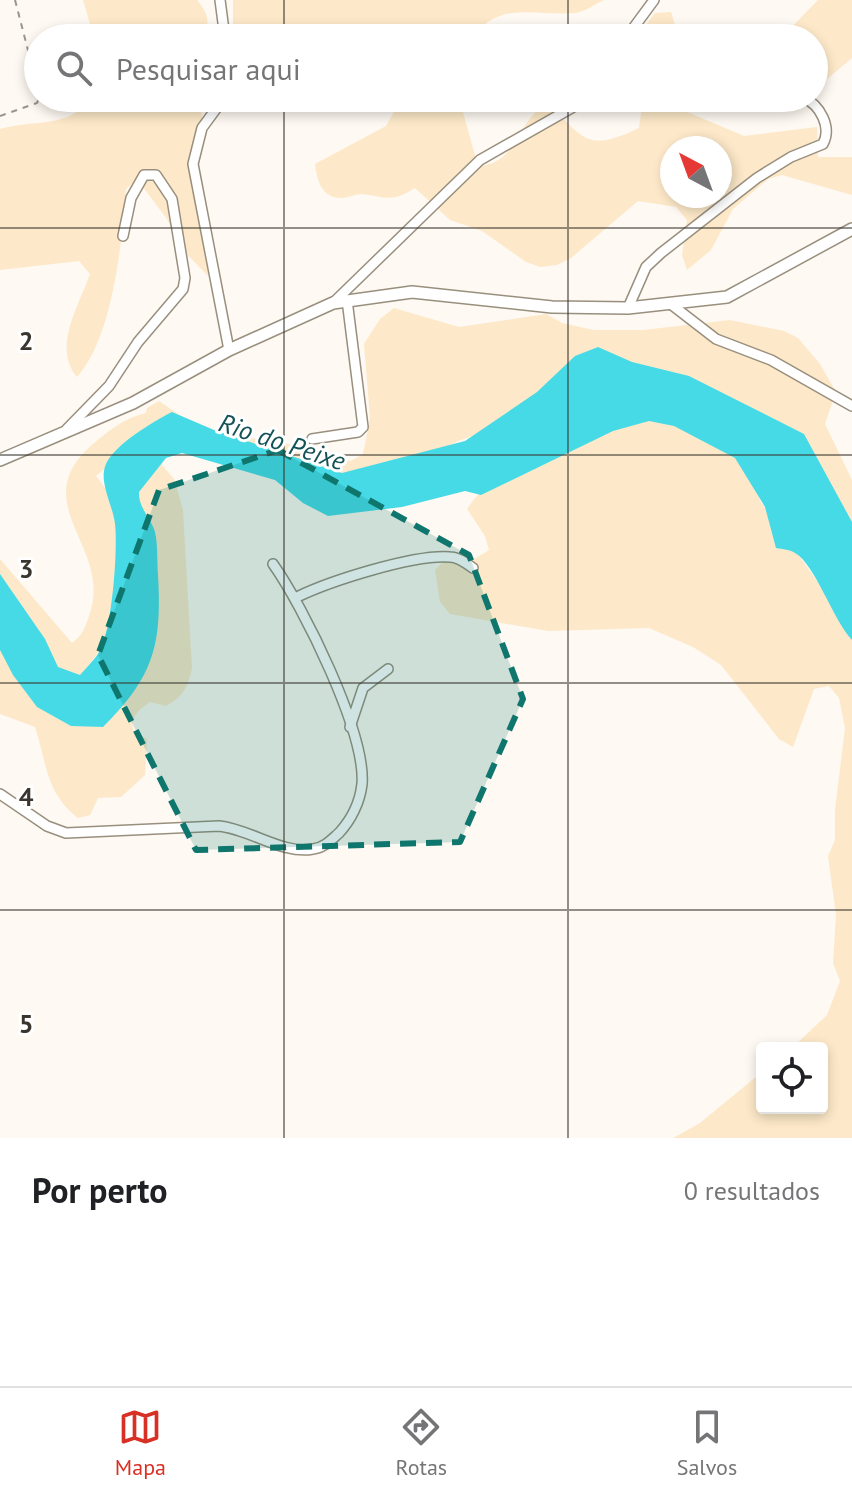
<!DOCTYPE html>
<html lang="pt">
<style>
:root{--surface:#fff;--page:#f2f2f2;--text:#202124;--muted:#757577;--line:#e0e0e0;--accent:#d93025}
body{margin:0;font-family:"PT Sans",sans-serif;background:var(--page);color:var(--text)}
.controls{position:absolute;right:24px;bottom:24px;display:grid;overflow:hidden;border-radius:8px;box-shadow:0 4px 12px #0003}
.controls button{width:72px;height:72px;display:grid;place-items:center;padding:0;border:0;border-bottom:2px solid var(--line);background:var(--surface);color:var(--text);font:40px sans-serif}
.compass{position:absolute;left:660px;top:136px;width:72px;height:72px;border-radius:50%;background:var(--surface);box-shadow:0 4px 12px #0003;rotate:319deg}
.list{margin:0;padding:0;list-style:none}
h2{display:flex;justify-content:space-between;align-items:center;height:104px;margin:0;padding:0 32px;font-size:34px}
h2 small{font-size:26px;font-weight:400;color:var(--muted)}
.icon{flex:none;width:44px;height:44px;fill:none;stroke:currentColor;stroke-width:2;stroke-linecap:round;stroke-linejoin:round}
.map{position:relative;flex:none;width:852px;height:1138px;overflow:hidden}
.search{position:absolute;background:var(--surface);box-shadow:0 4px 12px #0003;left:24px;right:24px;top:24px;height:88px;display:flex;align-items:center;gap:20px;box-sizing:border-box;padding:0 28px;border-radius:44px;color:var(--muted);font-size:30px}
.sheet{height:248px;background:var(--surface)}
nav{display:flex;justify-content:space-around;align-items:center;box-sizing:border-box;height:112px;border-top:2px solid var(--line);background:var(--surface);font-size:22px;color:var(--muted)}
nav a{display:grid;justify-items:center;gap:4px}
nav .on{color:var(--accent)}
.map>svg:first-child{display:block}
.green{fill:#fde9c9;fill-rule:evenodd}
.water{fill:#45dae6}
.lines{fill:none;stroke-linecap:round;stroke-linejoin:round}
.minor-casing{stroke:#998f7e;stroke-width:12}
.tertiary-casing{stroke:#998f7e;stroke-width:14}
.path{stroke:#99958e;stroke-width:2;stroke-dasharray:6 6;stroke-linecap:butt}
.minor{stroke:#fff;stroke-width:9}
.tertiary{stroke:#fff;stroke-width:11}
.marked{fill:#0f766e;fill-opacity:0.2;stroke:#0f766e;stroke-width:6;stroke-dasharray:16 10;stroke-linejoin:round}
.grid{fill:none;stroke:#3a362f;stroke-width:2;stroke-opacity:0.55}
.labels{text-anchor:middle;stroke-width:6;stroke-linejoin:round;paint-order:stroke}
.water-label{font-size:26px;font-style:italic;fill:#145257;stroke:#fff}
.grid-label{font-size:26px;text-anchor:middle;font-weight:bold;fill:#3a362f;stroke:#fff;stroke-width:6;stroke-linejoin:round;paint-order:stroke}
</style>
<div class="map">
<svg width="852" height="1138" viewBox="0 0 852 1138">
<rect width="100%" height="100%" fill="#fef9f2"/>
<g class="green">
<path d="M 83,0 L 197,0 C 208,13 211,23 203,38 L 94,38 Z"/>
<path d="M 233,0 L 604,0 C 595,4 585,12 575,13 C 536,16 498,0 473,38 L 233,38 Z"/>
<polygon points="818,0 852,0 852,58 814,90 814,38 781,38"/>
<polygon points="671,12 679,38 636,38 655,13"/>
<path d="M 91,98 L 199,98 L 204,130 L 190,157 L 203,202 L 208,276 L 181,248 L 167,219 L 137,179 L 126,189 C 122,242 113,337 77,377 C 52,347 79,306 90,274 L 79,261 L 0,270 L 0,129 C 31,120 72,128 91,98 Z"/>
<path d="M 402,98 L 459,98 L 478,166 C 519,163 513,125 547,103 C 584,137 585,154 639,128 L 641,113 L 631,98 L 670,98 L 685,111 L 744,136 L 817,127 L 818,157 L 852,157 L 852,195 L 782,175 L 768,179 L 733,209 L 711,250 L 687,270 L 682,255 L 687,220 L 676,207 L 638,201 L 571,258 L 557,265 L 540,267 L 526,262 L 482,231 L 450,220 L 415,188 C 391,203 387,197 362,194 C 355,194 350,197 343,198 C 322,199 317,181 315,164 L 386,126 ZM 672,148 L 720,148 L 720,196 L 672,196 Z"/>
<path d="M 394,308 L 459,327 L 546,314 L 562,323 L 594,330 L 643,330 L 730,320 L 784,331 L 798,338 L 820,364 L 836,392 L 825,424 L 852,480 L 852,603 L 706,408 L 488,431 L 458,441 L 380,482 L 203,447 L 120,456 L 96,476 L 115,501 L 118,627 L 80,676 L 67,685 L 0,597 L 0,559 L 72,643 C 84,634 85,627 90,613 C 112,546 24,503 93,444 C 110,430 124,418 146,413 L 147,408 L 159,401 L 196,426 L 212,432 L 321,449 L 351,461 L 363,454 L 370,418 L 364,344 L 380,319 Z"/>
<path d="M 608,416 L 707,427 L 750,471 L 760,501 L 852,630 L 852,1138 L 673,1138 L 700,1123 L 762,1072 L 762,1108 L 822,1108 L 822,1048 L 792,1048 L 827,1015 L 840,981 L 833,963 L 836,915 L 828,856 L 835,840 L 835,810 L 845,728 L 839,698 L 829,686 L 814,689 L 793,747 L 779,739 L 721,665 L 693,647 L 649,628 L 548,631 L 450,614 L 440,602 L 435,570 L 445,560 L 476,558 L 489,550 L 485,536 L 467,509 C 501,460 556,443 608,416 Z"/>
<path d="M 154,456 L 174,479 L 183,510 L 192,668 C 188,687 183,697 166,706 L 150,702 C 138,710 129,718 134,732 L 147,739 L 145,775 L 121,797 L 98,798 L 90,815 L 78,818 C 45,792 47,763 35,727 L 0,714 L 0,636 L 96,710 L 130,489 Z"/>
</g>
<path class="water" d="M 598,347 L 632,362 L 689,376 L 804,434 L 852,522 L 852,640 C 833,620 815,564 795,553 C 791,550 782,549 776,548 L 765,507 L 735,458 L 674,426 L 649,421 L 613,431 L 481,495 L 465,491 L 402,507 L 328,516 L 303,503 L 275,480 L 182,453 L 166,458 L 139,492 C 138,507 151,518 155,532 C 158,545 157,562 158,575 C 162,645 154,676 103,727 L 71,726 L 37,707 L 13,675 L 0,650 L 0,574 L 45,639 L 58,667 L 80,675 C 87,667 95,659 100,651 C 112,627 118,551 115,524 C 113,505 98,482 106,464 C 114,445 154,421 172,412 L 214,430 L 342,473 L 465,441 L 537,392 L 575,356 Z"/>
<g class="lines">
<g class="minor-casing">
<g id="minor">
<polyline points="220,0 225,38"/>
<polyline points="626,38 654,0"/>
<polyline points="224,98 202,128 193,164 229,350"/>
<polyline points="703,98 758,106 783,98"/>
<polyline points="333,303 480,160 589,98"/>
<polyline points="672,305 716,339 771,360 852,406"/>
<path d="M 628,308 L 646,267 L 661,253 L 757,178 L 791,157 L 823,144 C 832,127 820,105 804,98"/>
<polyline points="67,429 109,386 138,342 183,289 185,278 172,199 156,175 144,175 131,198 123,236"/>
<polyline points="312,439 358,432 363,427 347,300"/>
<path d="M 297,597 C 330,581 414,554 450,557 C 458,557 466,563 473,568"/>
<polyline points="350,727 363,688 388,669"/>
<path d="M 0,794 L 47,826 L 66,833 L 219,826 C 250,829 283,855 313,849 C 324,848 331,840 339,833 C 351,820 360,802 362,784 C 366,733 303,606 273,564"/>
</g>
</g>
<g class="tertiary-casing">
<polyline id="tertiary" points="0,460 133,403 229,350 333,303 412,292 552,307 628,308 727,297 852,229"/>
</g>
<g class="path">
<polyline points="15,0 38,89"/>
<polyline points="0,116 37,103 39,98"/>
</g>
<use href="#minor" class="minor"/>
<use href="#tertiary" class="tertiary"/>
</g>
<path class="marked" d="M 278,450 L 469,555 L 523,699 L 460,842 L 196,850 L 98,655 L 159,490 Z"/>
<path class="grid" d="M 284,0 L 284,38M 568,0 L 568,38M 284,98 L 284,1138M 568,98 L 568,1138M 0,228 L 852,228M 0,455 L 852,455M 0,683 L 852,683M 0,910 L 852,910"/>
<g class="labels">
<g class="water-label">
<text transform="translate(282 442) rotate(18)" y="9">Rio do Peixe</text>
</g>
</g>
<g class="grid-label">
<text x="26" y="350">2</text>
<text x="26" y="578">3</text>
<text x="26" y="806">4</text>
<text x="26" y="1033">5</text>
</g>
</svg>
<div class="controls">
<button><svg class="icon" aria-label="locate" viewBox="0 0 24 24"><circle cx="12" cy="12" r="6"/><path d="M12 2v4M12 18v4M2 12h4M18 12h4"/></svg></button>
</div>
<svg class="compass" viewBox="-18 -18 36 36"><path d="M0-13l5 13h-10z" fill="#e53935"/><path d="M0 13l5-13h-10z" fill="#757577"/></svg>
<div class="search"><svg class="icon" aria-label="search" viewBox="0 0 24 24"><circle cx="10" cy="10" r="6"/><path d="M15 15l6 6"/></svg>Pesquisar aqui</div>
</div>
<section class="sheet">
<h2>Por perto<small>0 resultados</small></h2>
<ul class="list">
</ul>
</section>
<nav>
<a class="on"><svg class="icon" aria-label="map" viewBox="0 0 24 24"><path d="M3 6l6-2 6 2 6-2v14l-6 2-6-2-6 2zM9 4v14M15 6v14"/></svg>Mapa</a>
<a><svg class="icon" aria-label="directions" viewBox="0 0 24 24"><path d="M12 3l9 9-9 9-9-9zM9 14v-3h6M13 9l2 2-2 2"/></svg>Rotas</a>
<a><svg class="icon" aria-label="saved" viewBox="0 0 24 24"><path d="M7 4h10v16l-5-4-5 4z"/></svg>Salvos</a>
</nav>
